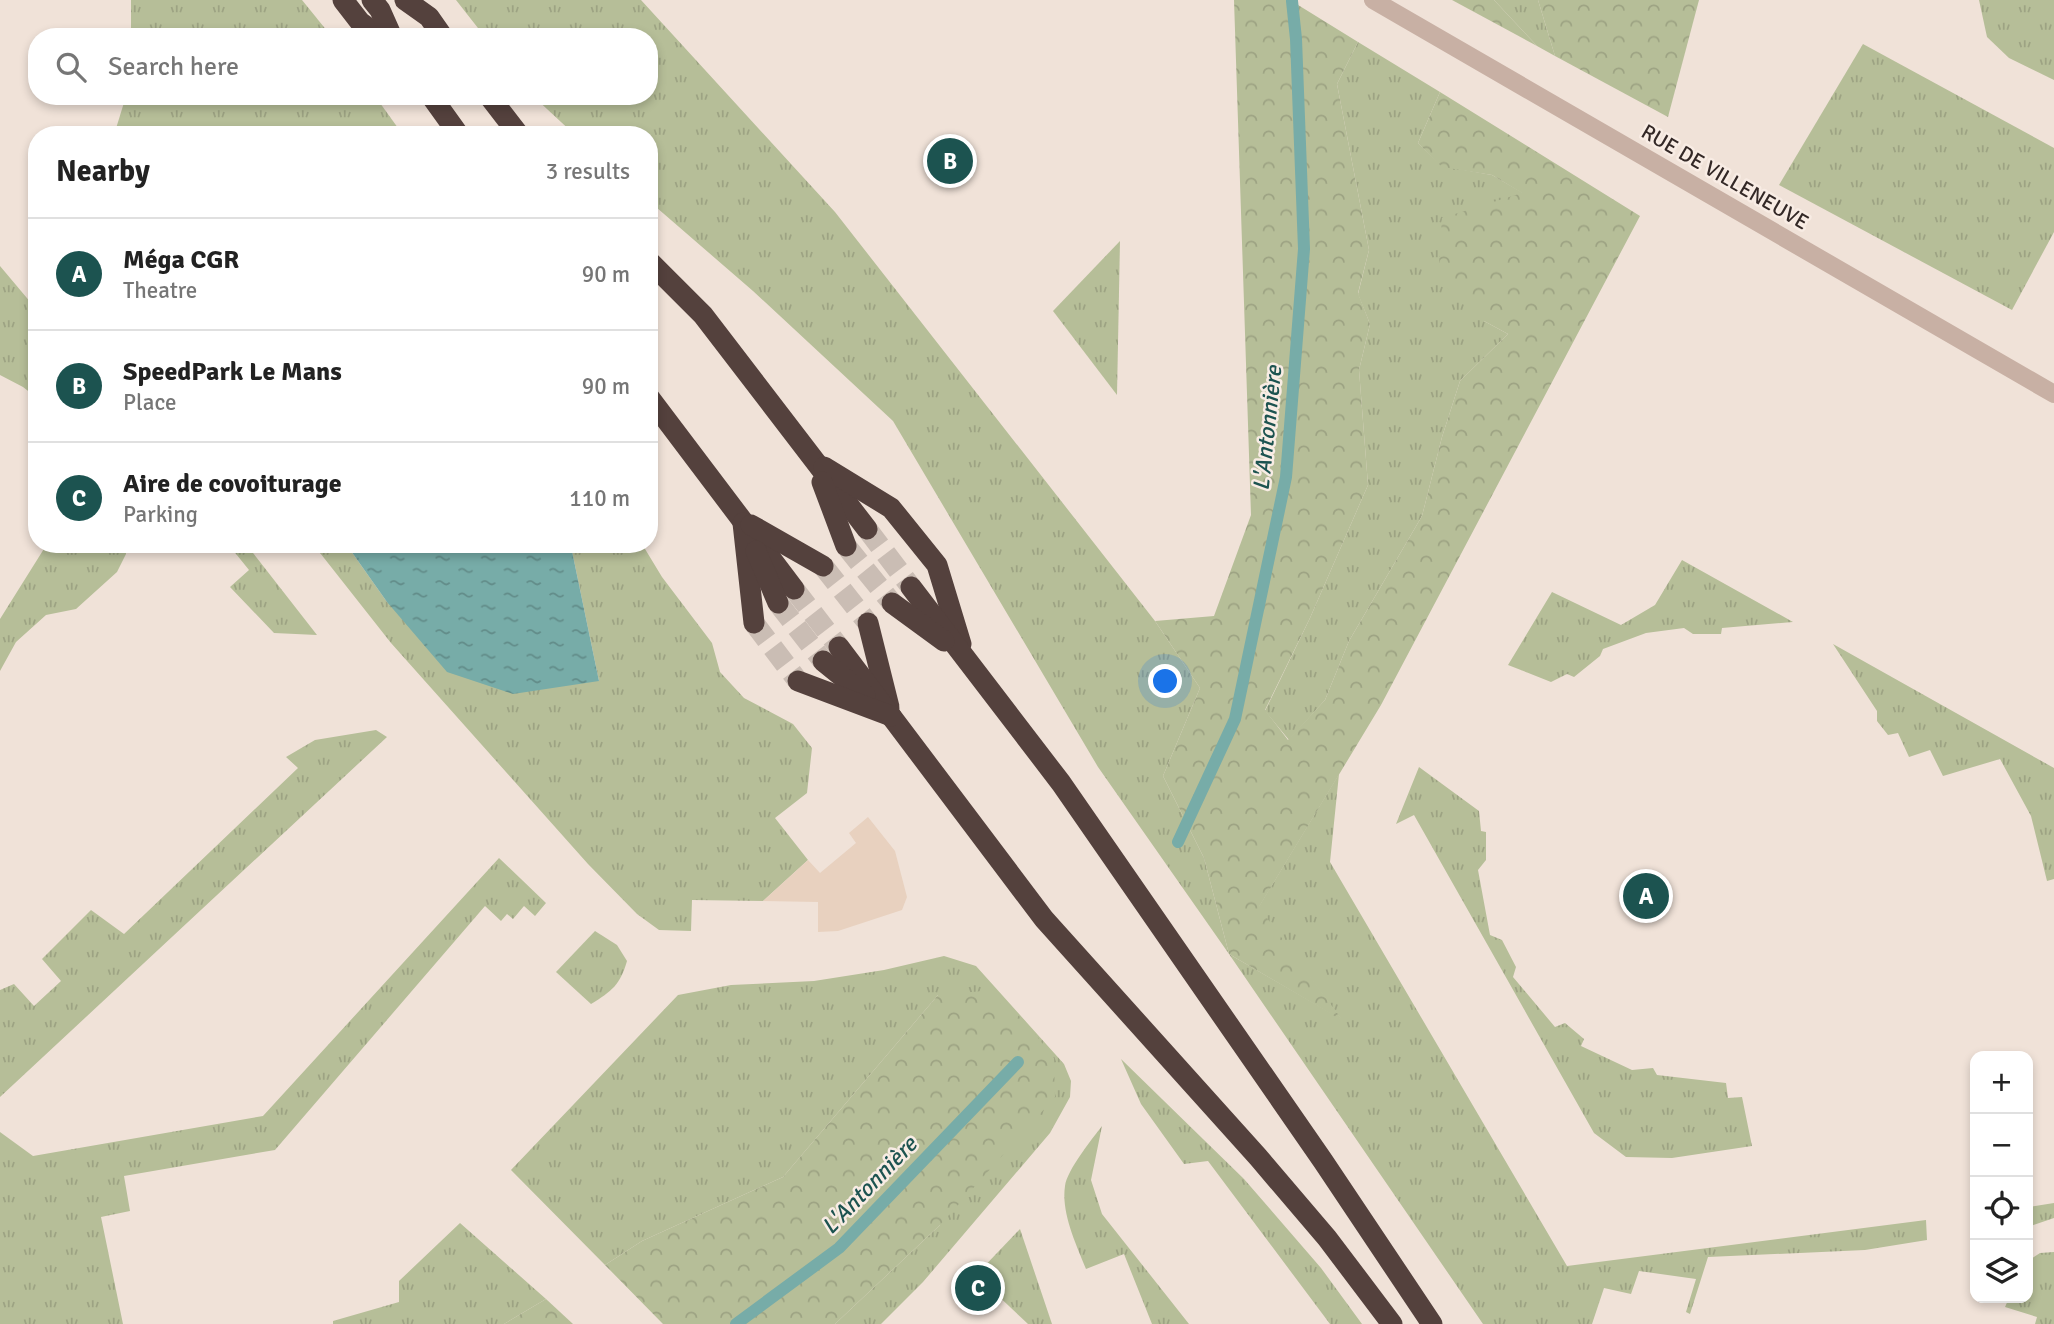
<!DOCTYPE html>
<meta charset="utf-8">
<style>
:root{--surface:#fff;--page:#f2f2f2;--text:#222;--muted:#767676;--line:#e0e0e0;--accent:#1c5350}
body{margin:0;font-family:Signika,sans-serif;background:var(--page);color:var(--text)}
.controls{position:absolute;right:21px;bottom:21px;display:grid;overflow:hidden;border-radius:14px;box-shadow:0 4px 10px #0003}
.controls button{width:63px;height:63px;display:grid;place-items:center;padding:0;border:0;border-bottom:2px solid var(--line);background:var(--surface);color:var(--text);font:35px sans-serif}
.you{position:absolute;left:1166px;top:682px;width:24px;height:24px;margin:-18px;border:5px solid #fff;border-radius:50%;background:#1a73e8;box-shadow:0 0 0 10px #1a73e833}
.badge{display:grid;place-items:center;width:46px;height:46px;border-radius:50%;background:var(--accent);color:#fff;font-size:23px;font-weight:700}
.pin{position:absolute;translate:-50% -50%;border:4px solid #fff;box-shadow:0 2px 7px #0006}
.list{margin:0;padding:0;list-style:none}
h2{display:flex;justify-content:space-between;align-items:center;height:91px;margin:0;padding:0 28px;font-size:30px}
h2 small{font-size:23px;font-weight:400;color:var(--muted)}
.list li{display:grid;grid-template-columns:46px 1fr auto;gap:21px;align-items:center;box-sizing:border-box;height:112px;padding:0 28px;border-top:2px solid var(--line)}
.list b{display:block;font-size:26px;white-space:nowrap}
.list p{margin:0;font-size:23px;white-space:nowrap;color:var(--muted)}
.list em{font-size:23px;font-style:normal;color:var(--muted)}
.icon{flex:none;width:38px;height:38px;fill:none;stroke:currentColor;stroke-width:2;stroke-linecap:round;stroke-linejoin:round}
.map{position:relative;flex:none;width:2054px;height:1324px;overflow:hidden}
.search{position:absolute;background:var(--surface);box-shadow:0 4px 10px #0003;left:28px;top:28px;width:630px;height:77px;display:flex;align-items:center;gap:18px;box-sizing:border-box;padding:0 24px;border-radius:28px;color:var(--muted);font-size:26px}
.panel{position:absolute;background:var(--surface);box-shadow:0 4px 10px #0003;left:28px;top:126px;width:630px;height:427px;border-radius:28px}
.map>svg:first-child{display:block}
.grass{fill:url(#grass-tufts)}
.forest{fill:url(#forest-crowns)}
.plaza{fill:#e8d1bf}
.water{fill:url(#water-ripples)}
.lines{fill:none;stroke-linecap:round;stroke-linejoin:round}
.stream{stroke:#77aca8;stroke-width:12}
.highway-tunnel{stroke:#cabdb4;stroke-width:21;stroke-dasharray:21 10;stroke-linecap:butt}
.minor{stroke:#c8b0a4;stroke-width:18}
.highway{stroke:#54413d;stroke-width:21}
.labels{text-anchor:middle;stroke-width:5;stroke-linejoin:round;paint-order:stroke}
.street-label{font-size:21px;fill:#332826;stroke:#f8ece4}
.water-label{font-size:23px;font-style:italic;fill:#1c5350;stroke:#f8ece4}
</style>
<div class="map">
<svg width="2054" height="1324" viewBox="0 0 2054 1324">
<defs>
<pattern id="grass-tufts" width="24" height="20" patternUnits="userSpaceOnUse" patternTransform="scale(1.75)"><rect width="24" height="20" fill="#b6be98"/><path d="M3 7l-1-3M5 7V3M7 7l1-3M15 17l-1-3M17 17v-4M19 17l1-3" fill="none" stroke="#9da383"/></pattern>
<pattern id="forest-crowns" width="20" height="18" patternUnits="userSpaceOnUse" patternTransform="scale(1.75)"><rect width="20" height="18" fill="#b6be98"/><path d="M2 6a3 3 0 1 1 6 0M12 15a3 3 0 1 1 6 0" fill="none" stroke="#9da383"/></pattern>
<pattern id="water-ripples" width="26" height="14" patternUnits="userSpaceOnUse" patternTransform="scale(1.75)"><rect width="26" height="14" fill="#77aca8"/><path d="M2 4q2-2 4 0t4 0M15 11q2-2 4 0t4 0" fill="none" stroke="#628c89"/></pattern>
</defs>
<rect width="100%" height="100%" fill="#f0e2d8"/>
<g class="grass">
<polygon points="131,0 302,0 332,37 131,37"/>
<polygon points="456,0 641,0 835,212 1155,621 1200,688 1163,776 1204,858 1229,954 1341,1019 1258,908 1339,774 1330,862 1567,1266 1926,1220 1927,1240 1865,1250 1708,1257 1690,1314 1686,1312 1696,1279 1639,1271 1631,1294 1604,1288 1592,1324 1483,1324 1229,954 1098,767 893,421 753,291 649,201 649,135 575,135 533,96 649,96 649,37 485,37"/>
<polygon points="1494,0 1538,0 1555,56 1537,46"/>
<polygon points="1979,0 2054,0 2054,80 2009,58 1987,37"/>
<polygon points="1358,42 1440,92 1418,143 1442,166 1492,175 1523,193 1484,321 1508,334 1460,381 1442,437 1422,516 1349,641 1325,700 1289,740 1265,711 1310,618 1368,485 1359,370 1370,324 1358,294 1369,250 1337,84"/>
<polygon points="1863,44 2054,148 2054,232 2012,310 1779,185"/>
<polygon points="126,96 375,96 403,135 114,135"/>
<polygon points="1120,241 1117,395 1053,311"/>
<polygon points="0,266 37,310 37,398 23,387 0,375"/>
<polygon points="47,544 126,544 126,554 117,572 76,609 46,615 16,642 0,671 0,619"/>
<polygon points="228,544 246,544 317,635 274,633 230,587 249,570"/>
<polygon points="313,544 346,544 387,602 599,681 572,551 566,544 642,544 662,577 712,643 720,672 744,698 793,724 812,748 807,793 775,818 808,860 763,901 692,900 691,931 659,930 637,914 588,864 391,643"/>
<polygon points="1682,560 1793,622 1722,628 1721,634 1693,634 1684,628 1646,633 1603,649 1600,656 1574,677 1567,674 1551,682 1508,665 1552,592 1621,625 1655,605"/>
<polygon points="1833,644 2054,768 2054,879 2047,881 2031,816 2000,759 1943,776 1930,750 1909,757 1898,733 1888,735 1877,721 1877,711"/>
<polygon points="376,730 387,737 0,1097 0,990 14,984 34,1006 61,981 42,959 91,910 124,934 298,768 286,757 315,740"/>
<polygon points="1419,767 1479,811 1481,831 1486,832 1486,860 1478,870 1490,935 1502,940 1516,967 1513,977 1555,1027 1565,1023 1584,1039 1581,1046 1632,1070 1653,1068 1657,1075 1726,1083 1728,1098 1742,1097 1752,1146 1672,1158 1626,1157 1594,1133 1414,815 1396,824"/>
<polygon points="499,858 546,903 535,916 524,906 513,919 507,914 501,921 485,906 275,1150 124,1176 130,1211 101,1217 123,1324 0,1324 0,1132 33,1156 263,1116"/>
<path d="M 595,931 L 617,945 L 627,961 C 620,985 612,991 591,1004 L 556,972 Z"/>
<polygon points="944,956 976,966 1064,1064 1071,1081 1070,1097 1050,1133 923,1282 881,1324 835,1324 940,1225 938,995 783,1177 642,1241 605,1265 511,1170 678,995 731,985 814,981 884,970"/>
<polygon points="1121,1059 1244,1179 1321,1268 1362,1324 1330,1324 1208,1161 1184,1164 1141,1104"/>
<path d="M 1102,1126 L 1091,1180 L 1102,1214 L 1189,1324 L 1152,1324 L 1124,1254 L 1086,1269 C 1076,1244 1061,1213 1065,1186 C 1067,1170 1092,1139 1102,1126 Z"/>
<polygon points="2054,1203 2054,1218 2028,1227 2028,1207"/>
<polygon points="460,1223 546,1299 504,1324 333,1324 333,1321 399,1302 399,1281"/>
<polygon points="1020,1229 1052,1324 1028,1324 976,1275"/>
<polygon points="2054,1252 2054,1324 2035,1324 2037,1317 2005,1307 2009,1298 2028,1298 2028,1261 2040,1253"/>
</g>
<g class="forest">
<polygon points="1234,0 1290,0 1358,42 1337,84 1369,250 1358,293 1370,324 1359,370 1368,485 1310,618 1265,710 1288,740 1325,700 1349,641 1422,516 1442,437 1460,381 1508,334 1484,321 1438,280 1442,218 1522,193 1492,175 1442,167 1418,143 1440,92 1640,216 1381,705 1259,907 1343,1021 1229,954 1204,858 1163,776 1200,688 1155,621 1214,616 1251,515"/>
<polygon points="1452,0 1494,0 1537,46"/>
<polygon points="1538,0 1699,0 1668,117 1555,56"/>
<polygon points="983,991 1023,1019 1054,1058 1055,1097 940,1225 835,1324 663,1324 605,1265 642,1241 783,1177 938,995"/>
<polygon points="546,1299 573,1324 504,1324"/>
</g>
<polygon class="plaza" points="868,817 895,851 907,897 902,910 838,931 818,932 818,902 763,901 808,860 820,873 856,843 849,833"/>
<polygon class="water" points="346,544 566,544 572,551 599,681 513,694 447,672 387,602"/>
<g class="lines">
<g class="stream">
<polyline points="1178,842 1235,719 1286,477 1304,249 1296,39 1292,1"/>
<polyline points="736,1324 839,1248 1018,1062"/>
</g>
<g class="highway-tunnel">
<polyline points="867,529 911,587"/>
<polyline points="846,546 892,603"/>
<polyline points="823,566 868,623"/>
<polyline points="794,589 839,647"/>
<polyline points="778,603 823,661"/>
<polyline points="754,623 798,681"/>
</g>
<polyline class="minor" points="1373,0 2054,394"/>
<g class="highway">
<polyline points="343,0 360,22 380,37"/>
<polyline points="372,0 380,10 392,37"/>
<polyline points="405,0 429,17 443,37"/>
<polyline points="431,96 459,135"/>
<polyline points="489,96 519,135"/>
<polyline points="649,261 703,315 867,529"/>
<polyline points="649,397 794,589"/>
<polyline points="824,467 891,508 937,565 961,644"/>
<polyline points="822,482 846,546"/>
<polyline points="743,523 754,623"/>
<polyline points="751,525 823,566"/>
<polyline points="756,551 778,603"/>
<polyline points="911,587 1061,783 1323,1161 1432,1324"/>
<polyline points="892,603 944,641"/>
<polyline points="868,623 889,707"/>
<polyline points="839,647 1044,919 1258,1157 1327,1238 1392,1324"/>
<polyline points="823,661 865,695"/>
<polyline points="798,681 891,716"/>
</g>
</g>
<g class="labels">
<g class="street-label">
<text transform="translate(1725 177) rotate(30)" y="7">RUE DE VILLENEUVE</text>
</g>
<g class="water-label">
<text transform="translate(1267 428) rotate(-84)" y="8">L'Antonnière</text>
<text transform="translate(869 1185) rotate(-46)" y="8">L'Antonnière</text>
</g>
</g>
</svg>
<div class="controls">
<button>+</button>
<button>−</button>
<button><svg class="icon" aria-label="locate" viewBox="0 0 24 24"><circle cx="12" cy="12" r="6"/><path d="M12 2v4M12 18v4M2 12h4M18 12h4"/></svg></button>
<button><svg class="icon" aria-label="layers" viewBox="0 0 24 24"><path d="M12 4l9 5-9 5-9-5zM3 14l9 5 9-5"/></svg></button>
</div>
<div class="you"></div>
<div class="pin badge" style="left:1646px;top:896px">A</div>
<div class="pin badge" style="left:950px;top:161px">B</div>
<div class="pin badge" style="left:978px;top:1288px">C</div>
<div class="search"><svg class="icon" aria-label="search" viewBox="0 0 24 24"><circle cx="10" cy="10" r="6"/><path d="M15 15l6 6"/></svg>Search here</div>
<section class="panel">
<h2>Nearby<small>3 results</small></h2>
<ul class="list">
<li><span class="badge">A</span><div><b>Méga CGR</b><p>Theatre</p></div><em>90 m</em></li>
<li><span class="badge">B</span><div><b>SpeedPark Le Mans</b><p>Place</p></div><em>90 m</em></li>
<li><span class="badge">C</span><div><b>Aire de covoiturage</b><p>Parking</p></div><em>110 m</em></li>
</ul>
</section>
</div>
